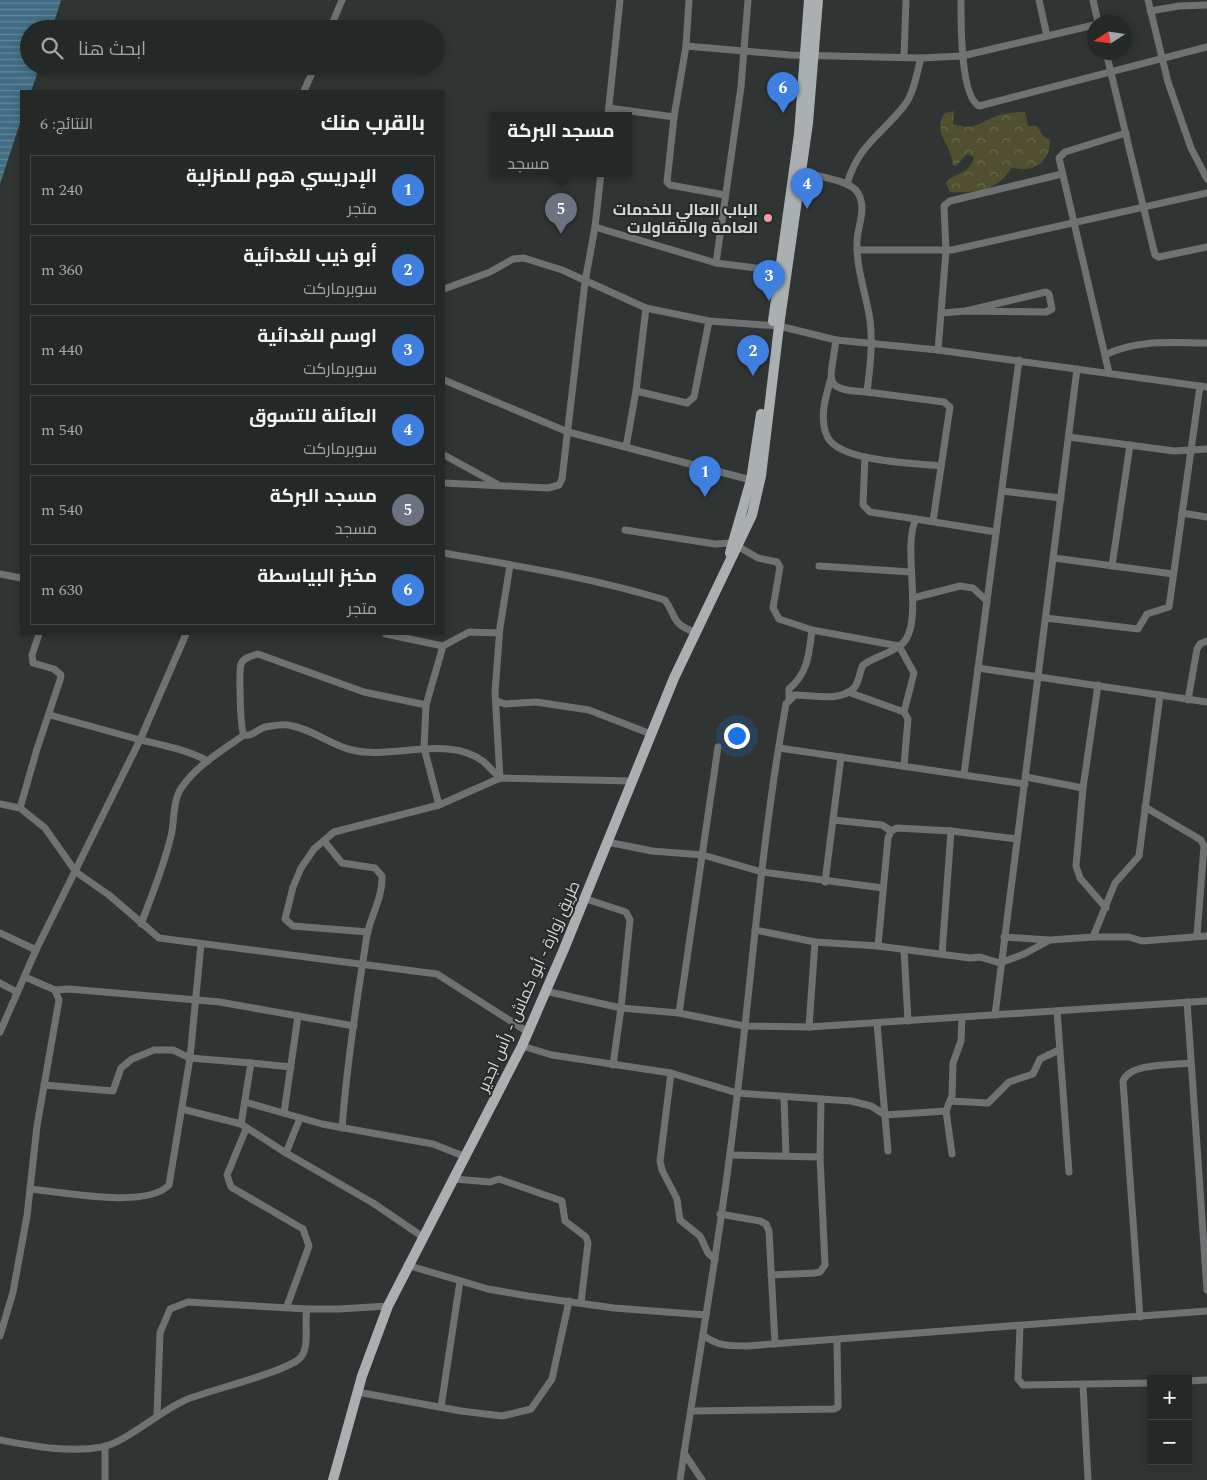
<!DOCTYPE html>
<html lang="ar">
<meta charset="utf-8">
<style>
:root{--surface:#242826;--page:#303432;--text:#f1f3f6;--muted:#a3a6a7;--line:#414443;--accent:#f49b9f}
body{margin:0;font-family:Spectral,Cairo,serif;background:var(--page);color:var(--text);direction:rtl}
.controls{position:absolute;right:15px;bottom:15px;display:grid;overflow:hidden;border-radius:0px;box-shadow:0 2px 8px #0003}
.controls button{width:45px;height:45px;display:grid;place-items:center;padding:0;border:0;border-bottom:1px solid var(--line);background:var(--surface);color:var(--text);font:25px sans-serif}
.compass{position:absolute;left:1087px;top:15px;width:45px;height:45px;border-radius:50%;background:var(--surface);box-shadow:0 2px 8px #0003;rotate:258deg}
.you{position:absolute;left:736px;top:735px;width:18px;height:18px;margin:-12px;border:4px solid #fff;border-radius:50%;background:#1a73e8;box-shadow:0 0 0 8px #1a73e833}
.badge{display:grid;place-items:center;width:32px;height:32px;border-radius:50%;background:var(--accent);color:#fff;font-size:16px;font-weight:700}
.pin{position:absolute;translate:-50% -41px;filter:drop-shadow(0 1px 2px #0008)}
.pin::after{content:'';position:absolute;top:26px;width:18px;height:15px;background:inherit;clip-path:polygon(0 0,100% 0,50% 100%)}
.popup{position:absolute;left:490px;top:112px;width:142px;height:65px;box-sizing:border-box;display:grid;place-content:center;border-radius:0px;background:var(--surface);filter:drop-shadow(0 1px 4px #0005);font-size:16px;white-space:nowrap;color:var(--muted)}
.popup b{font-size:19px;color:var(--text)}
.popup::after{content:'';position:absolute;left:50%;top:100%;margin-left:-10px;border:10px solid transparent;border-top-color:var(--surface)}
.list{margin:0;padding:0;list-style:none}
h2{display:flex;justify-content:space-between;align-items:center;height:65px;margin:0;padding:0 20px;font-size:21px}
h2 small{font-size:16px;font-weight:400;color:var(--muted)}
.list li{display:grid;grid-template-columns:32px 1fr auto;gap:15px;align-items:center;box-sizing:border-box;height:70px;margin:0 10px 10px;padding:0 10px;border:1px solid var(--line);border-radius:0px}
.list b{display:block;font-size:19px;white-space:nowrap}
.list p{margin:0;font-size:16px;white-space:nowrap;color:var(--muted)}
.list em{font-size:16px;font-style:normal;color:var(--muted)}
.icon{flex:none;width:28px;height:28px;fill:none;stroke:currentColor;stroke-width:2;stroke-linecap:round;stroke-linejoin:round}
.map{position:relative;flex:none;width:1207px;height:1480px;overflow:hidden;direction:ltr}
.search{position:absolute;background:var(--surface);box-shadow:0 2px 8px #0003;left:20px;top:20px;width:425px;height:55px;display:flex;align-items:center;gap:12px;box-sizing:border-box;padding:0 18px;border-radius:28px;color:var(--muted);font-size:19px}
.panel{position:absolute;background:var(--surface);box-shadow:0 2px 8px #0003;left:20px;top:90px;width:425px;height:545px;border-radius:0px;direction:rtl}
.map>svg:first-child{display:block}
.forest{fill:url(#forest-crowns)}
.water{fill:url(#water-rules)}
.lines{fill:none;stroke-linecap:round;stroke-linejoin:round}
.minor{stroke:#6f7273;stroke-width:7}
.primary{stroke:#aab0b1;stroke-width:10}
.poi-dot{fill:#f49b9f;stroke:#262b29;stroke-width:2}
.labels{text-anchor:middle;stroke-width:4;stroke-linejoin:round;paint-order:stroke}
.poi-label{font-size:16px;font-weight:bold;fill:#d6d9d8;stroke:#262b29;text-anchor:end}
.street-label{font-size:16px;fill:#d6d9d8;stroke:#262b29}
</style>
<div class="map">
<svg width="1207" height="1480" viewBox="0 0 1207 1480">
<defs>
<pattern id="forest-crowns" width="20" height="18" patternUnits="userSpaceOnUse" patternTransform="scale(1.25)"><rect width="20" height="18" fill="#505031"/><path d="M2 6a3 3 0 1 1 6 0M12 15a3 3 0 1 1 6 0" fill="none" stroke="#68694e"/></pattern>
<pattern id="water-rules" width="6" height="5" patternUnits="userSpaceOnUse" patternTransform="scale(1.25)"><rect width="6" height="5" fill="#416c84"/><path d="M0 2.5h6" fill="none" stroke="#65879a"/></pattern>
</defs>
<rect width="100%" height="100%" fill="#303533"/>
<path class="forest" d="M 954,111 L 953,124 C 973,130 976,125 994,117 C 1004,113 1014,112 1025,112 L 1028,126 L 1037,126 L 1043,136 L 1050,140 C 1050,155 1042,167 1027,169 C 1022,170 1017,168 1011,168 C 999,191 974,193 950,192 L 946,183 L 948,180 C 959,172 971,172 974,157 L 967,154 L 956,166 L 953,165 C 952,145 931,132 945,113 Z"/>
<polygon class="water" points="0,0 61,0 52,29 29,29 29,66 40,66 31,91 21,91 21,120 0,184"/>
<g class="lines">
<g class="minor">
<polyline points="689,0 686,46 674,117 667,182 670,185 725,195"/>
<path d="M 961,0 C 961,20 960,96 979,106 L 1207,47"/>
<polyline points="1039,0 1047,36"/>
<polyline points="1093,0 1098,22"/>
<polyline points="1148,0 1168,82 1191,148 1207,179"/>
<polyline points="1150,11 1179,6 1207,5"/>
<polyline points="330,29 342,0"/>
<polyline points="686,46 790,55 921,58 962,56 1094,25"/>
<polyline points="1106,52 1155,255 1159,257 1207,247"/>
<polyline points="904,57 906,0"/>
<polyline points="304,91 315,66"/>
<polyline points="609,108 674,117"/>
<polyline points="608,115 620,0"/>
<path d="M 802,172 C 815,176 851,180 858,193 C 867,209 858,224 857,241 C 856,269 866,293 870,320 C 873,344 870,368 867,392 L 944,402 L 950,407 L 933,521"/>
<path d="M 847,184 C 859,144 881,135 904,106 C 914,93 917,72 921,58"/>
<polyline points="595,227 716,263 779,271"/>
<polyline points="857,250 952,250 1207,193"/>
<polyline points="716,263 741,87 748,0"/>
<polyline points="444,289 490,272 513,259 524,258 562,270 646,308 709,321 779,326 836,340 938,350 1207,387"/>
<polyline points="942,313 966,311 1046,312 1052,309 1049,294 1046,292 966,311"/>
<path d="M 836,340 C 831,381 820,390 867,392"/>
<polyline points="938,350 946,251 944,206 950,201 1062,174"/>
<path d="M 1105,355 C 1136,339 1173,343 1207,343"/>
<polyline points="1109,373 1059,158 1065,152 1126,133"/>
<path d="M 831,378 C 826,396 818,419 828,438 C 842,462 915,463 941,466"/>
<polyline points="444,380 568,432 751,480"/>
<polyline points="636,391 687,403 694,397 709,321"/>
<polyline points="1069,437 1174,451 1207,449"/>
<polyline points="626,447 636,391 646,308"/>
<polyline points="444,455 497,484"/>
<polyline points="865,457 863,505 870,512 916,519"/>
<polyline points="444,483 548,488 559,485 562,479 585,282 595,227 601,173"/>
<polyline points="1002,491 1061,498"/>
<polyline points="1182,513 1207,517"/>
<polyline points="625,530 715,544 732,543 758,558 777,562 780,567 773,608 779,619 812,630 899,646"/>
<path d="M 444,553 C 518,566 593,578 665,600 C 677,617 671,624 695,632"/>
<polyline points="1054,558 1173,574"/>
<polyline points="819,566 911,572"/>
<polyline points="1112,566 1130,445"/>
<polyline points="0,574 21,578"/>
<polyline points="913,598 960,586 973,588 987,601"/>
<polyline points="1046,618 1138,629 1147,614 1169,607 1200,386"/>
<polyline points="386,634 443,646 426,705 424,748 439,805"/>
<polyline points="443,646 469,632 499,633"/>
<polyline points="899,646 914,673 904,712"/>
<polyline points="978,668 1207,702"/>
<polyline points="1098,685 1083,788 1076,866 1080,878 1106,908"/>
<polyline points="848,692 904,712 908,719 904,766"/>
<path d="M 789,699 L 789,689 C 808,673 809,654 812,630"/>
<polyline points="1188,700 1197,649 1200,644 1207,641"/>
<polyline points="497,701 505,704 536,702 589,710 651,734"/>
<path d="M 50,715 C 79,723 108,731 137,739 C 162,745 185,749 208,761"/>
<path d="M 244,735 C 240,729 239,671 241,664 C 244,657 252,656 258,654 L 364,692 L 426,705"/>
<polyline points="779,748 1025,784"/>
<polyline points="964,774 1019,360"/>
<polyline points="1026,777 1083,788"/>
<polyline points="0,804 20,808 45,828 76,872 109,895 159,938 437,974 528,1032"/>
<polyline points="1145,807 1201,840 1204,846 1197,935"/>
<polyline points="20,808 37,749 60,680 61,675 54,669 33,663 32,655 39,634"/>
<polyline points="833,820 882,825 891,831"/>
<path d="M 324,841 L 342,863 L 375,868 L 382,876 C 383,897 371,915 367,935 C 357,999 347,1063 342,1128"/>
<polyline points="607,842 652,851 703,855 762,872 883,888"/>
<polyline points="825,882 841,757"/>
<polyline points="583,898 626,912 630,920 621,1008 613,1065"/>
<path d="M 141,924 C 152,895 164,866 171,836 C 175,820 172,801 182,787 C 197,765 223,750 244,735 C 253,737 257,729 265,727 C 272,726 281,724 288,725 C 311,728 330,745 352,750 C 392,760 449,734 484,762 C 489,767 495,773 500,778 L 495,692 L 500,627 L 510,565"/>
<polyline points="755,930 815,942 809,1027"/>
<polyline points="368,932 293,926 285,919 293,887 301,868 314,849 334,832 439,805 500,778 631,781"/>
<polyline points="0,933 36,950"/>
<polyline points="1004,937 1049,940"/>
<polyline points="1093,937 1115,883 1139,856 1160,695"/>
<polyline points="815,942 878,946 970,958 980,957 1000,963 1024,954 1050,940 1093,937 1129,937 1142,941 1207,936"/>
<polyline points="878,946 888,838 891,831 897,828 951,831"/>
<polyline points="904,950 908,1021"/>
<polyline points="942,954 951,831 1017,839"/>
<polyline points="0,983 17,992"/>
<polyline points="55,990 69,989 220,1002 354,1026"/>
<polyline points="545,991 621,1008 679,1013 744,1026 809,1027 1207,1001"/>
<polyline points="1187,1002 1207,1290"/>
<polyline points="1057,1011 1069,1172"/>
<polyline points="679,1013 718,747"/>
<polyline points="995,1015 1077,369"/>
<polyline points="877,1023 888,1151"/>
<polyline points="0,1032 36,950 140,740 186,634"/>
<polyline points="522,1046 552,1055 671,1073 737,1093 821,1099 820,1157 825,1265 820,1272 815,1273 771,1275"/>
<polyline points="251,1063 291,1067"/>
<polyline points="671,1073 660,1161 662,1170 677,1199 680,1220 700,1236 708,1253 715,1259"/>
<polyline points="44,1085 113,1091 121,1068 132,1059 154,1050 173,1050 190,1058 251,1063 241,1124"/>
<polyline points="784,1097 786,1156"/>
<polyline points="821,1099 851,1101 871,1106 885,1115 946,1111"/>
<polyline points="950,1101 988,1103 1009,1082 1033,1074 1040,1059 1059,1050"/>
<polyline points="245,1102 322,1124 433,1144 466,1157"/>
<polyline points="182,1109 241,1124 286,1153 373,1203 423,1237"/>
<polyline points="284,1113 298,1016"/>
<polyline points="246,1129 227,1175 231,1187 303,1229 309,1246 287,1306"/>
<polyline points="286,1153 300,1118"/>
<polyline points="952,1154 946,1111 952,1096 953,1063 961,1041 962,1018"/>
<polyline points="730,1155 820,1157"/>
<polyline points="454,1179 490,1182 499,1179 562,1201 565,1221 586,1237 588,1243 581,1303"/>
<path d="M 30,1189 C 63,1192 147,1209 169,1185 L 190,1058 L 201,944"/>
<polyline points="720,1214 760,1221 766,1224 769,1231 775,1344"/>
<polyline points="407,1265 488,1289 528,1296 614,1308 706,1315"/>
<path d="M 1140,1317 L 1123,1081 C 1129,1063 1173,1065 1190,1063"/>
<polyline points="1020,1326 1018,1379 1023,1385 1151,1383"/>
<path d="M 703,1335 C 717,1346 729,1346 747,1346 L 1207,1311"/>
<polyline points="0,1336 13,1292 27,1216 37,1126 59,1000 55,990 25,977"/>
<polyline points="1188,1381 1207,1380"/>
<polyline points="1083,1385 1088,1480"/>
<polyline points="357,1392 461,1411 502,1416 531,1409 552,1379 569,1301"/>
<polyline points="441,1407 460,1281"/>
<polyline points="692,1411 834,1409 838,1407 838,1402 837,1341"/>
<polyline points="157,1416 160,1333 170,1309 188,1302 307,1309"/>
<path d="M 0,1440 C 33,1446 68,1453 102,1447 C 127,1442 162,1409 188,1399 C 210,1390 290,1371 301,1357 C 310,1346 304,1322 307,1309 L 339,1309 L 388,1306"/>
<polyline points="684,1453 702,1480"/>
<polyline points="105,1480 105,1446"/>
<path d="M 680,1480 C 696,1371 716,1263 730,1153 C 750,1004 759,853 786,704 L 795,695 C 813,695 841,702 854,688 C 860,681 859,672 863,665 C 874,657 889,654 901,645 C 926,625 901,548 916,519 L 996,532"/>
</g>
<g class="primary">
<polyline points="773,321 799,134 809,0"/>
<polyline points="730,553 751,480 761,414"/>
<polyline points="333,1480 362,1376 388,1306 522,1046 564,949 674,678 752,515 761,476 779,326 808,123 818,0"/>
</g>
</g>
<circle class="poi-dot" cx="768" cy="218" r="5"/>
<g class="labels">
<g class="poi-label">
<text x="758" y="215">الباب العالي للخدمات<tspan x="758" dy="18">العامة والمقاولات</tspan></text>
</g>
<g class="street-label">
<text transform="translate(528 986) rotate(-66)" y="6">طريق زوارة - أبو كماش - رأس اجدير</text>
</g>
</g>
</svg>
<div class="controls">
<button>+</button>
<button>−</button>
</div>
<svg class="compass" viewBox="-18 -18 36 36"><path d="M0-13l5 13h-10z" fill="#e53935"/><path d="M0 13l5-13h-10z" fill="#a3a6a7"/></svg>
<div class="you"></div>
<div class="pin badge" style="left:705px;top:497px;background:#3f7fe0">1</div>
<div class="pin badge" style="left:753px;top:376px;background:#3f7fe0">2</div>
<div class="pin badge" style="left:769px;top:301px;background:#3f7fe0">3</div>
<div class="pin badge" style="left:807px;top:209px;background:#3f7fe0">4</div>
<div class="pin badge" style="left:561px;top:234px;background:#6b7280">5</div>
<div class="popup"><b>مسجد البركة</b>مسجد</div>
<div class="pin badge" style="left:783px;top:113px;background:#3f7fe0">6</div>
<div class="search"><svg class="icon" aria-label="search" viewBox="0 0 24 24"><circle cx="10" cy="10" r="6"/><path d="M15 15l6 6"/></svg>ابحث هنا</div>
<section class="panel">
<h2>بالقرب منك<small>النتائج: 6</small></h2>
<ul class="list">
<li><span class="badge" style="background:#3f7fe0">1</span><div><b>الإدريسي هوم للمنزلية</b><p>متجر</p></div><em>240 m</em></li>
<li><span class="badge" style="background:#3f7fe0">2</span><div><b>أبو ذيب للغدائية</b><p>سوبرماركت</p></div><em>360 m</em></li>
<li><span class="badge" style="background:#3f7fe0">3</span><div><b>اوسم للغدائية</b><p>سوبرماركت</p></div><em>440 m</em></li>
<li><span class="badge" style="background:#3f7fe0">4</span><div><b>العائلة للتسوق</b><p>سوبرماركت</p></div><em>540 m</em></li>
<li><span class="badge" style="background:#6b7280">5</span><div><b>مسجد البركة</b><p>مسجد</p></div><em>540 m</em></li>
<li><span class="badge" style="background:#3f7fe0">6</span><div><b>مخبز البياسطة</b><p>متجر</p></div><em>630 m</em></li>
</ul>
</section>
</div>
